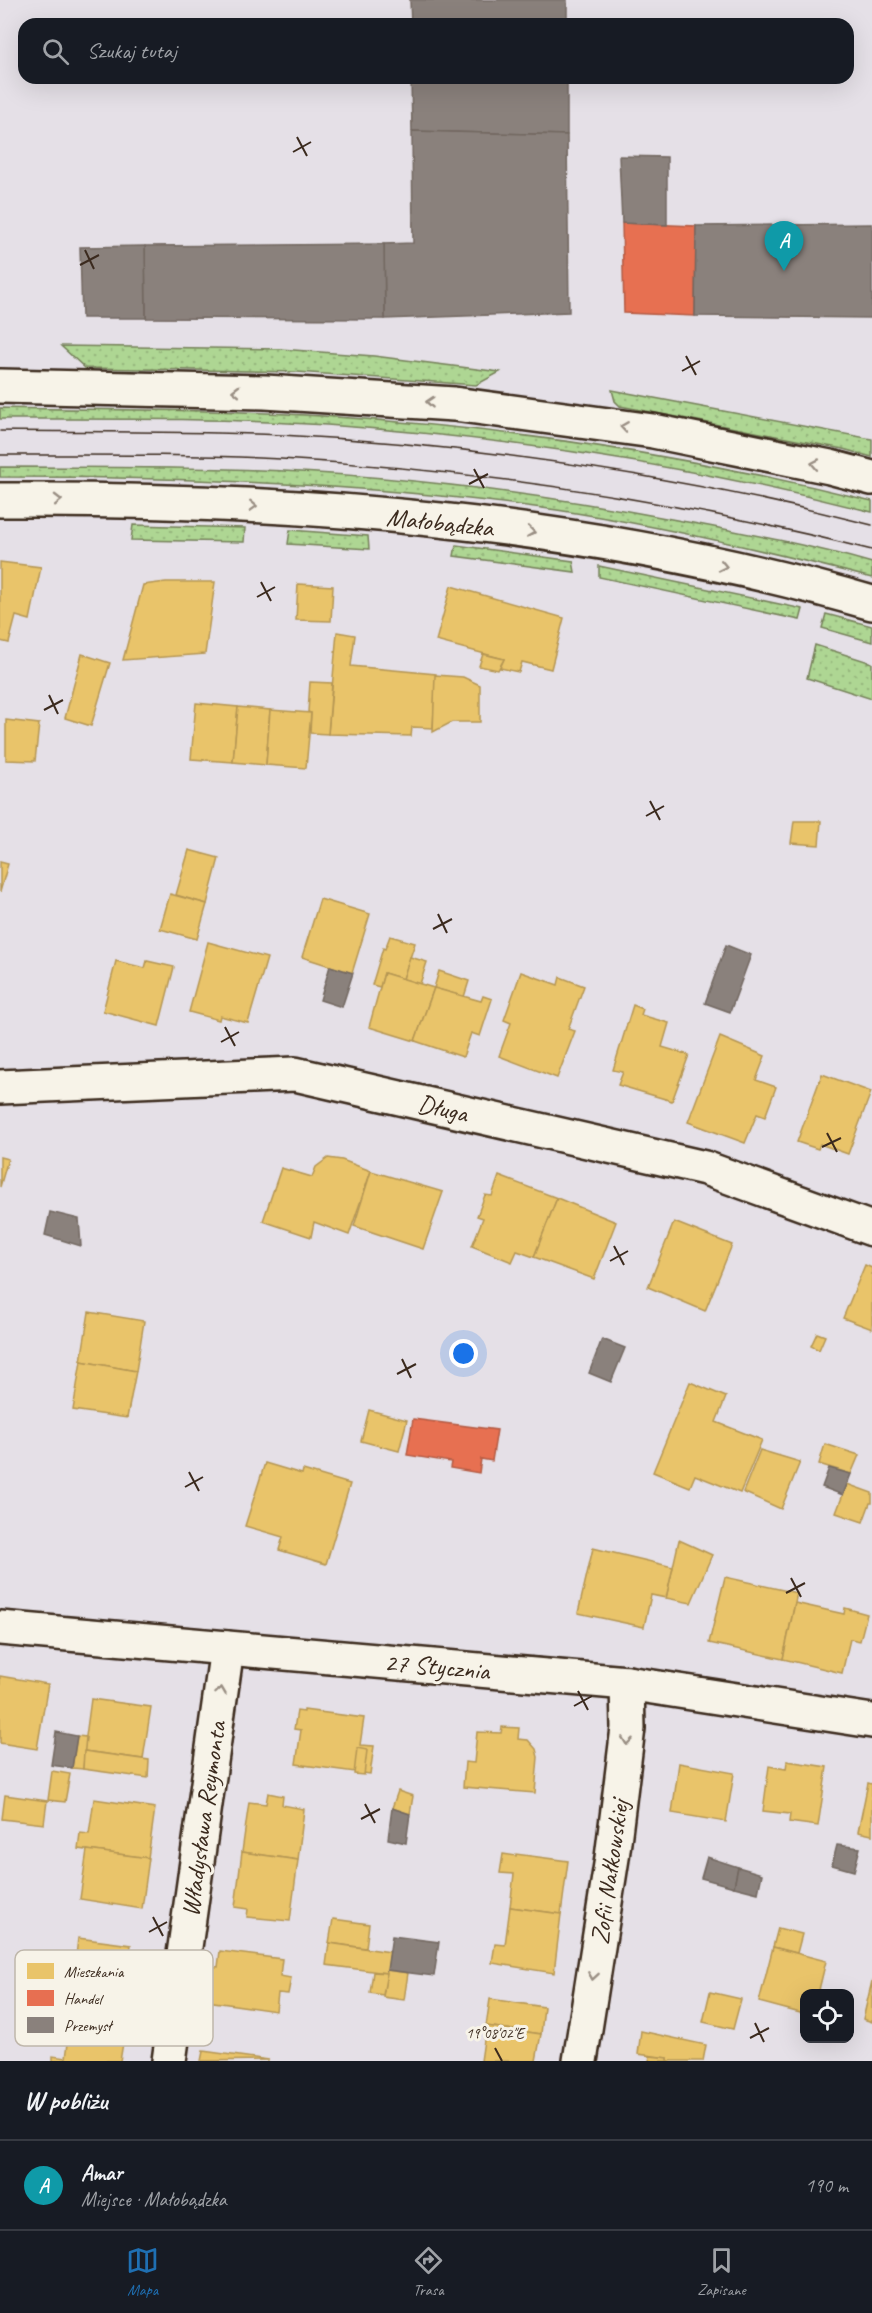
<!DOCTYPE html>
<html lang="pl">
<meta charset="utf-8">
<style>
:root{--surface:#171b24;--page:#242831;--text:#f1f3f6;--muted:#9ea1a6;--line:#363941;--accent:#1f6fb2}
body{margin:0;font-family:Caveat,sans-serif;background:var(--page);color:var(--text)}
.controls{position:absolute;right:18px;bottom:18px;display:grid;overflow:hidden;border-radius:12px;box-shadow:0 6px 24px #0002}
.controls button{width:54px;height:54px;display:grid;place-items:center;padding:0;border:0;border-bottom:2px solid var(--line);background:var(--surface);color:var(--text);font:30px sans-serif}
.you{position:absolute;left:464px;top:1354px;width:21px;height:21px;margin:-15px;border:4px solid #fff;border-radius:50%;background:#1a73e8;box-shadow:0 0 0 9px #1a73e833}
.badge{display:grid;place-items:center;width:39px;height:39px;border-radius:50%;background:var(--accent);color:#fff;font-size:20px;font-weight:700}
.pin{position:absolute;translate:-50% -50px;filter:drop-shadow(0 2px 3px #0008)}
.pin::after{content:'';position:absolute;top:32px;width:21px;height:18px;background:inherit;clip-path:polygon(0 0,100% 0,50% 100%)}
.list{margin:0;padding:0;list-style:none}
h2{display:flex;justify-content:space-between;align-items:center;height:78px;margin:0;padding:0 24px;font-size:26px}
h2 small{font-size:20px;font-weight:400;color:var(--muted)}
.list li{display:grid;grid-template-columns:39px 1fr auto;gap:18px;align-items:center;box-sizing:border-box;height:90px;padding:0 24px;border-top:2px solid var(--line)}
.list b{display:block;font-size:22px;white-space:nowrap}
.list p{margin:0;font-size:20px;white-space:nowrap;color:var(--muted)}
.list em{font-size:20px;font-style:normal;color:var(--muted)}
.icon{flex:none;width:33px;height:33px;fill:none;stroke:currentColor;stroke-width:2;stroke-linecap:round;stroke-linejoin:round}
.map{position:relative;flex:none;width:872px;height:2061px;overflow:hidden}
.search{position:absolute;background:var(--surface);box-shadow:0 6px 24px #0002;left:18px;right:18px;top:18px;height:66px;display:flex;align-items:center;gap:15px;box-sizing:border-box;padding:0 21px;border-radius:18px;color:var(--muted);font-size:22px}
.sheet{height:168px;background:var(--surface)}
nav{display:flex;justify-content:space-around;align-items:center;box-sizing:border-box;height:84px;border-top:2px solid var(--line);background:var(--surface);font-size:16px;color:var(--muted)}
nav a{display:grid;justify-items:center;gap:3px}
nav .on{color:var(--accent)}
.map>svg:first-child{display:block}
.grass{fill:url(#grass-dots);stroke:#748058;stroke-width:1.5}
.homes{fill:#e9c46a;stroke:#b59653;stroke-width:1.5}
.shops{fill:#e76f51;stroke:#b35a42;stroke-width:1.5}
.industry{fill:#8a817c;stroke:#726760;stroke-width:1.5}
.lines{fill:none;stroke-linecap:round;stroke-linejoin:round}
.minor-casing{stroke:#3b2a1e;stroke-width:38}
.minor{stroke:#f7f3e8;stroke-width:33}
.tram{stroke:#3b2a1e;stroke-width:1.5}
.oneway{stroke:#998e83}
.ticks{fill:none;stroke:#3b2a1e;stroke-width:2}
.labels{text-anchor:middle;stroke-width:6;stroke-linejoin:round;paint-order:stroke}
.street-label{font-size:26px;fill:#3b2a1e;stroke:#f7f3e8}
.key{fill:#f7f3e8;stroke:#bfb7ab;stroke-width:1.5}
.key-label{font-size:16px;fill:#3b2a1e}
.ticks-label{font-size:15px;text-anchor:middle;fill:#3b2a1e;stroke:#f7f3e8;stroke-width:6;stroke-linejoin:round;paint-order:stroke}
</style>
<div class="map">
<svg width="872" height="2061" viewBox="0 0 872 2061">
<defs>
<pattern id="grass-dots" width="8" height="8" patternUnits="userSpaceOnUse" patternTransform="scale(1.5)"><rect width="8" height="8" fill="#aed693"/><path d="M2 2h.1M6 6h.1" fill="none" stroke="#97b87e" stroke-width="1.8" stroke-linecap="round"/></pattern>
</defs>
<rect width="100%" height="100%" fill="#e5e0e7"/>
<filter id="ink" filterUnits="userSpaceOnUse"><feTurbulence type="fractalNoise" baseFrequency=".0167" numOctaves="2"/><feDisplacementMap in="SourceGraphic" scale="12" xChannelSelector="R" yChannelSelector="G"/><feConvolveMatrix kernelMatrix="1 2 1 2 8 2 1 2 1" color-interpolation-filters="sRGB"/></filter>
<g filter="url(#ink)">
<g class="grass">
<polygon points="61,346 280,349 374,356 500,372 476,385 297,372 85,368"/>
<polygon points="612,390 872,439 872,457 843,449 620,406 615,401"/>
<path d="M 0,408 C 107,410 215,409 322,416 C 507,428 692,456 872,501 L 872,512 C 692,466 512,438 327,425 C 218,418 109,419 0,419 Z"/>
<path d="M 0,467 C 76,467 151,467 227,469 C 379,473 532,492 682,521 C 745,533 809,545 872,563 L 872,578 C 768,551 663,526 557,510 C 373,484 186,477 0,477 Z"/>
<polygon points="133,525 245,528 244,542 131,540"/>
<polygon points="290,530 368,536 369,549 288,544"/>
<polygon points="456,545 573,561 575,572 454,556"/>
<polygon points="599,566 803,609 800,620 599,577"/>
<polygon points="826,614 872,626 872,642 822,628"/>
<polygon points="815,645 872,663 872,699 807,678"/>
</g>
<g class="homes">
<polygon points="0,562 41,567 30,620 16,616 9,643 0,641"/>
<polygon points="166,582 215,582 205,654 123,660 143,585"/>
<polygon points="298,584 333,586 331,621 296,620"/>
<polygon points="451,586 564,618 551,669 522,662 519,672 500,668 504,659 436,641"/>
<polygon points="337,632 355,635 351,666 436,674 433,728 412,727 411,736 328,734"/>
<polygon points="82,654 110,663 91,726 65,718"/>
<polygon points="483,654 504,659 498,670 479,666"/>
<polygon points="435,675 463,677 480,685 480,722 452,722 433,732"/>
<polygon points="310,682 332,683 328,734 310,733 311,713 308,712"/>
<polygon points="196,703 238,707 233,762 191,759"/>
<polygon points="238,707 270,710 266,765 233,762"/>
<polygon points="270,710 311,713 306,768 266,765"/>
<polygon points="6,720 39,724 35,761 6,760"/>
<polygon points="794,821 821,821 819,845 791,843"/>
<polygon points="189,850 219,858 207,904 176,895"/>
<polygon points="0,862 8,864 0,892"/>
<polygon points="170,894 207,904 197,939 160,929"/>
<polygon points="320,899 370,914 352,973 302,957"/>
<polygon points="390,936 415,943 403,979 384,973 380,987 372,985 383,948 385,949"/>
<polygon points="208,942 267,958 248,1023 220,1016 219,1020 189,1012"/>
<polygon points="410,957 427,962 420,984 403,979"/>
<polygon points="116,961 145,968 147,961 174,967 159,1026 103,1011"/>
<polygon points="439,971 469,981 464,997 434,988"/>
<polygon points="521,972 558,985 560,977 584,986 568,1029 575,1031 557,1078 499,1056 511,1023 504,1020"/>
<polygon points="384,973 434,988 415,1041 369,1027"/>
<polygon points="434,988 481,1001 483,996 492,999 480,1036 471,1033 463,1057 415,1041"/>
<polygon points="633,1005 643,1009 641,1015 669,1023 662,1047 689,1055 672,1101 618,1085 623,1072 613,1070"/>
<polygon points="720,1037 765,1056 756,1080 776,1087 765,1117 757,1114 745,1143 688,1122"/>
<polygon points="822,1074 871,1092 848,1154 820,1144 818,1149 797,1142"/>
<polygon points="0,1157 8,1159 0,1187"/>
<polygon points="328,1158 342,1160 371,1171 349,1235 314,1222 311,1237 263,1221 281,1168 312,1177 316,1167"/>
<polygon points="371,1171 443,1192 423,1249 354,1226"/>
<polygon points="499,1176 557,1198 534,1257 517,1251 512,1262 472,1246 483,1218 477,1216 485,1195 492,1196"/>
<polygon points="557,1198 616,1222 594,1279 534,1257"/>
<polygon points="674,1222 732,1245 705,1311 648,1287"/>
<polygon points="865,1265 872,1268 872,1329 843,1318"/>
<polygon points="89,1312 144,1321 136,1371 81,1361"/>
<polygon points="817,1333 825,1336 819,1350 811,1346"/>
<polygon points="81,1361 136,1371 127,1418 73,1410"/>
<polygon points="690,1382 726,1397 716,1422 762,1440 740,1493 695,1475 690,1487 653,1472"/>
<polygon points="369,1410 407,1420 399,1451 361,1441"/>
<polygon points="825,1444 859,1455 851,1474 819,1464"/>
<polygon points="760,1450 800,1462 781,1509 743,1492"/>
<polygon points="265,1463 302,1474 303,1470 350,1484 326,1564 279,1550 283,1537 245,1526"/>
<polygon points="847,1484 872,1493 872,1503 870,1503 863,1522 836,1513"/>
<polygon points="679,1540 712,1555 691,1603 666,1598"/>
<polygon points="593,1548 673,1567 666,1598 651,1595 644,1627 578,1613"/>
<polygon points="725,1577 797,1593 783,1659 709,1643"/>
<polygon points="795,1603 844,1614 845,1608 867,1614 860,1641 850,1639 842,1673 783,1659"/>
<polygon points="0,1676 48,1684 37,1749 0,1743"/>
<polygon points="91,1699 151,1707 143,1759 84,1751"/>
<polygon points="304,1710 364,1718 360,1745 374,1746 370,1774 296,1764 301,1730 294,1729 297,1711 304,1712"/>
<polygon points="502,1727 519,1728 518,1739 528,1740 536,1749 538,1757 535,1793 463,1787 465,1762 474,1763 477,1732 501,1733"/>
<polygon points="77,1736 86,1737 83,1769 72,1768"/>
<polygon points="357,1748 367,1750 364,1775 354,1774"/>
<polygon points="84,1751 149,1760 148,1778 83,1769"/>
<polygon points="787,1761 827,1767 818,1826 789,1822 790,1814 763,1811 769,1766 786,1769"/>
<polygon points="679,1763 734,1773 726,1822 672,1813"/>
<polygon points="52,1771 70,1774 65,1802 48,1800"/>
<polygon points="868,1783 872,1784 872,1835 858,1832"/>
<polygon points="398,1791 413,1796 410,1814 392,1808"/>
<polygon points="268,1793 283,1796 282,1805 304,1809 298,1860 242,1852 249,1802 266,1804"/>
<polygon points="5,1795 47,1801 44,1824 2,1819"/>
<polygon points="94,1799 155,1808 148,1858 78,1849 80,1833 89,1834"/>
<polygon points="87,1850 149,1858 142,1909 80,1899"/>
<polygon points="242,1852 298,1860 290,1921 247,1917 248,1909 235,1907"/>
<polygon points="503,1854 516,1856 516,1854 568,1861 561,1914 510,1907 514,1874 500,1873"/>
<polygon points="510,1907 561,1914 554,1973 492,1963 495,1944 505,1945"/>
<polygon points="333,1919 369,1924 366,1948 329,1943"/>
<polygon points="778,1928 802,1934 797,1953 773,1947"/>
<polygon points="78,1938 131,1945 124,1995 97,1992 96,2005 77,2002 79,1989 65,1987 67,1973 74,1974"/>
<polygon points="329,1943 390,1952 387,1973 326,1965"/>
<polygon points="773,1947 826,1961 818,1994 804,1994 804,2014 759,2002"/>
<polygon points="220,1951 282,1959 280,1976 291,1978 288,1994 278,1993 276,2011 207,2001 211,1966 218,1967"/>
<polygon points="387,1970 408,1973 404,2000 383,1997"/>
<polygon points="373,1972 387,1973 383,1995 370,1993"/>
<polygon points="872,1981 872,2022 863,2019"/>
<polygon points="710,1992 741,1999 733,2029 703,2022"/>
<polygon points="490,1999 544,2007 541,2034 486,2026"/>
<polygon points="486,2026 541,2034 536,2061 481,2061"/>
<polygon points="641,2031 706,2045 703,2061 668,2061 668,2058 638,2054"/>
<polygon points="69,2036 123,2043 120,2061 53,2061 53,2056 66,2058"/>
<polygon points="203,2051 269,2060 201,2061"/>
<polygon points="650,2056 668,2058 668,2061 649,2061"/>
</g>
<g class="shops">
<polygon points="622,223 696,226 695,316 624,313"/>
<polygon points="413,1419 497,1430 492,1461 481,1459 479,1473 450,1468 451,1462 407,1455"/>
</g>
<g class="industry">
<polygon points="410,0 567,0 567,24 411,24"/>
<polygon points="411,78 567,78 567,135 412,131"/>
<polygon points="412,131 567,135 569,312 385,319 384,244 413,243"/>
<polygon points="619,156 667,157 667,225 622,223"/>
<polygon points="872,224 872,318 695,316 696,226"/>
<polygon points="384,244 385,319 146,318 145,246"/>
<polygon points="145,246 146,318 82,318 80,247"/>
<polygon points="726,945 751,955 730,1012 705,1003"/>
<polygon points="330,966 353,973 342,1007 320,1000"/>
<polygon points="50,1212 79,1219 81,1246 45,1235"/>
<polygon points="602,1339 625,1348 611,1382 589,1373"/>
<polygon points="829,1468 851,1474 843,1495 822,1487"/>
<polygon points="56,1732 77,1736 72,1768 51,1765"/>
<polygon points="392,1808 410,1814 406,1843 388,1839"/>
<polygon points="837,1845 860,1848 854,1871 832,1865"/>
<polygon points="707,1857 738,1867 734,1887 701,1878"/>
<polygon points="738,1867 762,1874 758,1893 734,1887"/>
<polygon points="392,1936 439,1942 434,1976 387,1970"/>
</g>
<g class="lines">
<g class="minor-casing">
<g id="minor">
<polyline points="0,386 265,392 454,404 653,431 830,467 872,478"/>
<path d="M 0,500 C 292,498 590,521 872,603"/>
<polyline points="0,1087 295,1074 705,1168 872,1229"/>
<polyline points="0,1628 627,1683 872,1721"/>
<polyline points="169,2061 227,1648"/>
<polyline points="580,2061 612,1858 628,1728 627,1683"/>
</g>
</g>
<use href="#minor" class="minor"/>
<g class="tram">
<path d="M 0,431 C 94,432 188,431 281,435 C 480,445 679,476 872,525"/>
<path d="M 0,455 C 94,455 188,454 281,459 C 480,470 679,501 872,550"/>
</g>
</g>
<defs><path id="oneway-chevron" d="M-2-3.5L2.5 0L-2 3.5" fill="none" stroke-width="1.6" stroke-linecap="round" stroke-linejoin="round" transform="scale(1.5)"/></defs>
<g class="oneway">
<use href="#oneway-chevron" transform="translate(236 391) rotate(-179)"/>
<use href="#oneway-chevron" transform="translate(430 402) rotate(-176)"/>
<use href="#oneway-chevron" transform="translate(624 427) rotate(-172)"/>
<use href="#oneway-chevron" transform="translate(815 464) rotate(-169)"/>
<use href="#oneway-chevron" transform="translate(58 500) rotate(-1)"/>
<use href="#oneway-chevron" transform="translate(253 506) rotate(2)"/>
<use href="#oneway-chevron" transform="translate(531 532) rotate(8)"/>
<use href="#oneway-chevron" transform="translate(723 566) rotate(12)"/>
<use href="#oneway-chevron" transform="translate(221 1691) rotate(-82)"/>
<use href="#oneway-chevron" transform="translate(627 1741) rotate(97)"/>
<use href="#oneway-chevron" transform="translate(593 1976) rotate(99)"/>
</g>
</g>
<path class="ticks" d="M 297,137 L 307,156M 293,152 L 311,142M 85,250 L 94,269M 80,265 L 99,255M 686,356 L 696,375M 682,371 L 700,361M 474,469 L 484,488M 469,484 L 488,474M 261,582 L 271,601M 257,597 L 275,587M 49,695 L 58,714M 44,710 L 63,700M 650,801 L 660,820M 646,816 L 664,806M 438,914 L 447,933M 433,929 L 452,919M 225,1027 L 235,1046M 221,1042 L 239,1032M 827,1133 L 837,1152M 822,1147 L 841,1138M 614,1246 L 624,1265M 610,1261 L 628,1251M 402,1359 L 411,1378M 397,1374 L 416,1364M 189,1472 L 199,1491M 185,1487 L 203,1477M 791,1578 L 801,1597M 786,1593 L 805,1583M 578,1691 L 588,1710M 574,1706 L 592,1696M 365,1804 L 375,1823M 361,1819 L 380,1809M 153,1917 L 163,1936M 149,1932 L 167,1922M 755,2023 L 764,2042M 750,2038 L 769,2028M 495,2048 L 502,2061"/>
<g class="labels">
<g class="street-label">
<text transform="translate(440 522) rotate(6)" y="9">Małobądzka</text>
<text transform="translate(443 1108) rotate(13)" y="9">Długa</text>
<text transform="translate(437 1666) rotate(5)" y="9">27 Stycznia</text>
<text transform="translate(203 1819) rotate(-82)" y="9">Władysława Reymonta</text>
<text transform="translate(609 1872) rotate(-82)" y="9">Zofii Nałkowskiej</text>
</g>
</g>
<rect x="15" y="1950" width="198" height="96" rx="9" class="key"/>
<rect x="27" y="1963" width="27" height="16" fill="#e9c46a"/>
<rect x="27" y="1990" width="27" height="16" fill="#e76f51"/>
<rect x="27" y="2017" width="27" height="16" fill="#8a817c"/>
<g class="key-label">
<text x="64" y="1977">Mieszkania</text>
<text x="64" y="2004">Handel</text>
<text x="64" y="2031">Przemysł</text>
</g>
<g class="ticks-label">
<text x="495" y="2038">19°08'02"E</text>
</g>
</svg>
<div class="controls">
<button><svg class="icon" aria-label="locate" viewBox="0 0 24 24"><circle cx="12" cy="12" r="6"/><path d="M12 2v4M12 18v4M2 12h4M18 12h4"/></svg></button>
</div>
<div class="you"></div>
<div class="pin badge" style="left:784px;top:271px;background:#0f9aa8">A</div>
<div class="search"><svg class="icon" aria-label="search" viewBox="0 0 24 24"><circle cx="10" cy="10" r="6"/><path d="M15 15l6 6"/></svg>Szukaj tutaj</div>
</div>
<section class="sheet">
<h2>W pobliżu<small></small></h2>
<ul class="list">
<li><span class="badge" style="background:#0f9aa8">A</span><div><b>Amar</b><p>Miejsce · Małobądzka</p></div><em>190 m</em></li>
</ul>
</section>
<nav>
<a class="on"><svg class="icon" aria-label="map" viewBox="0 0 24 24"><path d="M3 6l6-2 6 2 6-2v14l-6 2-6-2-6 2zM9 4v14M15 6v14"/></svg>Mapa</a>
<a><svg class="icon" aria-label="directions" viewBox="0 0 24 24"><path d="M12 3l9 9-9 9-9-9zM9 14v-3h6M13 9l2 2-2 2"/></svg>Trasa</a>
<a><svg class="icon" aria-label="saved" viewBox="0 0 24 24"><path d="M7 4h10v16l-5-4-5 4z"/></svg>Zapisane</a>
</nav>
